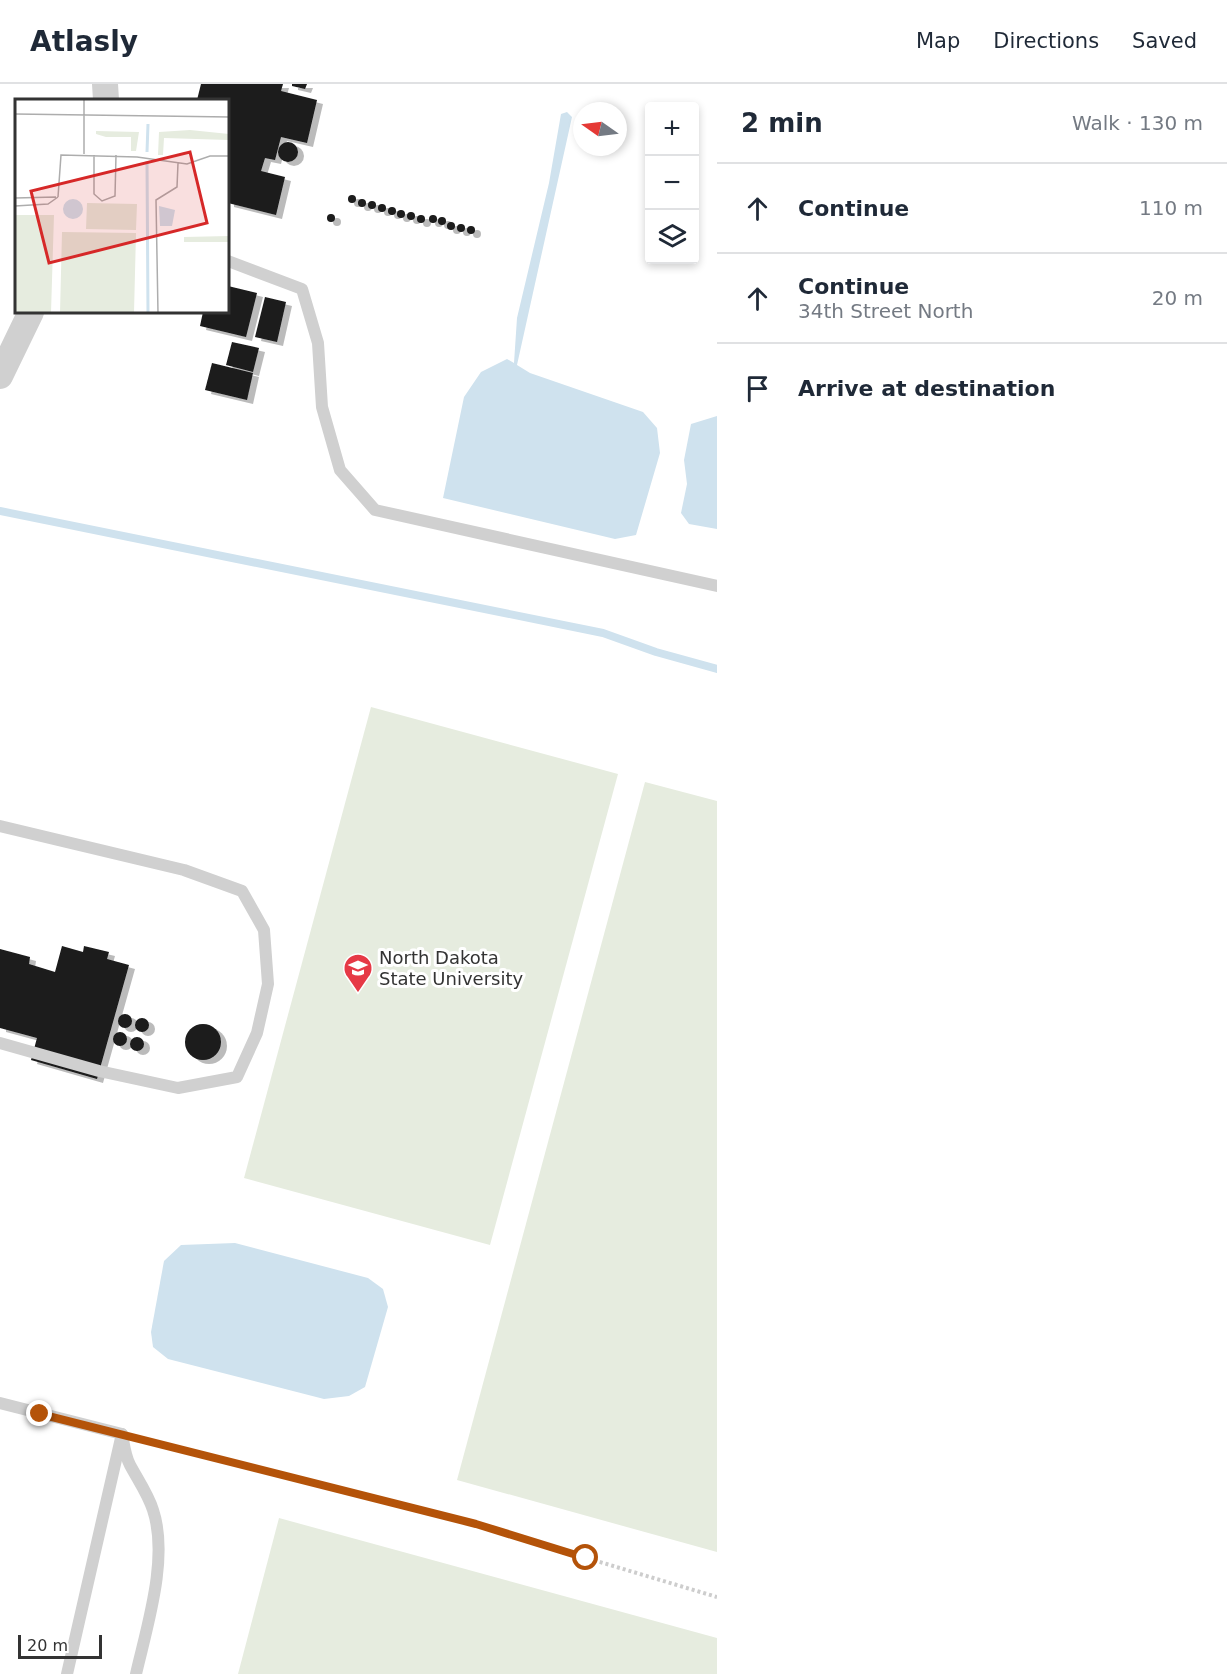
<!DOCTYPE html>
<meta charset="utf-8">
<style>
:root{--surface:#fff;--page:#f2f2f3;--text:#1f2937;--muted:#747a83;--line:#e0e1e3}
body{margin:0;font-family:"DejaVu Sans",sans-serif;background:var(--page);color:var(--text)}
.controls{position:absolute;right:18px;top:18px;display:grid;overflow:hidden;border-radius:6px;box-shadow:0 3px 9px #0003}
.controls button{width:54px;height:54px;display:grid;place-items:center;padding:0;border:0;border-bottom:2px solid var(--line);background:var(--surface);color:var(--text);font:30px sans-serif}
.compass{position:absolute;left:573px;top:18px;width:54px;height:54px;border-radius:50%;background:var(--surface);box-shadow:0 3px 9px #0003;rotate:284deg}
.scale{position:absolute;left:18px;bottom:15px;width:84px;box-sizing:border-box;padding-left:6px;border:3px solid #333;border-top:0;font-size:16px;line-height:21px;white-space:nowrap;color:#333;-webkit-text-stroke:4px #fff;paint-order:stroke}
.stop{position:absolute;width:18px;height:18px;margin:-14px;border:4px solid #b45309;border-radius:50%;background:#fff}
.stop.end{background:#b45309;border-color:#fff;box-shadow:0 2px 6px #0008}
.list{margin:0;padding:0;list-style:none}
h2{display:flex;justify-content:space-between;align-items:center;height:78px;margin:0;padding:0 24px;font-size:26px}
h2 small{font-size:20px;font-weight:400;color:var(--muted)}
.list li{display:grid;grid-template-columns:39px 1fr auto;gap:18px;align-items:center;box-sizing:border-box;height:90px;padding:0 24px;border-top:2px solid var(--line)}
.list b{display:block;font-size:22px;white-space:nowrap}
.list p{margin:0;font-size:20px;white-space:nowrap;color:var(--muted)}
.list em{font-size:20px;font-style:normal;color:var(--muted)}
.icon{flex:none;width:33px;height:33px;fill:none;stroke:currentColor;stroke-width:2;stroke-linecap:round;stroke-linejoin:round}
.map{position:relative;flex:none;width:717px;height:1590px;overflow:hidden}
header{display:flex;align-items:center;gap:36px;box-sizing:border-box;height:84px;padding:0 30px;background:var(--surface);border-bottom:2px solid var(--line)}
header strong{font-size:28px}
nav{display:flex;gap:33px;margin-inline-start:auto;font-size:21px}
main{display:flex}
aside{flex:1;background:var(--surface)}
.map>svg:first-child{display:block}
.green{fill:#e6ecdf}
.water{fill:#cfe2ee}
.lines{fill:none;stroke-linecap:round;stroke-linejoin:round}
.stream{stroke:#cfe2ee;stroke-width:8}
.building{fill:#1a1a1a;filter:url(#shadow)}
.path{stroke:#cdcdcd;stroke-width:4;stroke-dasharray:3 3;stroke-linecap:butt}
.service{stroke:#d0d0d0;stroke-width:12}
.minor{stroke:#d0d0d0;stroke-width:26}
.route{stroke:#b45309;stroke-width:8}
.labels{text-anchor:middle;stroke-width:6;stroke-linejoin:round;paint-order:stroke}
.poi-label{font-size:18px;fill:#333;stroke:#fff;text-anchor:start}
.inset-river{fill:none;stroke:#cfe2ee;stroke-width:3}
.inset-road{fill:none;stroke:#adadad;stroke-width:1.5}
.view{fill:#d62828;fill-opacity:0.15;stroke:#d62828;stroke-width:3}
.inset-edge{fill:none;stroke:#333;stroke-width:3}
</style>
<header>
<strong>Atlasly</strong>
<nav><a>Map</a><a>Directions</a><a>Saved</a></nav>
</header>
<main>
<div class="map">
<svg width="717" height="1590" viewBox="0 0 717 1590">
<defs>
<filter id="shadow"><feDropShadow dx="6" dy="4" stdDeviation="0" flood-color="#0004"/></filter>
</defs>
<rect width="100%" height="100%" fill="#fff"/>
<g class="green">
<polygon points="371,623 618,690 490,1161 244,1094"/>
<polygon points="645,698 717,717 717,1468 457,1396"/>
<polygon points="279,1434 717,1554 717,1590 238,1590"/>
</g>
<g class="water">
<polygon points="567,28 572,33 517,281 530,289 643,328 657,344 660,369 636,451 615,455 443,414 464,313 481,288 507,275 514,279 517,234 549,99 561,30"/>
<polygon points="717,332 717,445 689,440 681,429 687,400 684,376 691,340"/>
<polygon points="235,1159 368,1194 383,1205 388,1223 365,1303 349,1312 324,1315 168,1275 153,1263 151,1248 164,1177 181,1161"/>
</g>
<g class="lines">
<polyline class="stream" points="0,427 603,549 656,568 717,585"/>
</g>
<g class="building">
<polygon points="201,0 283,0 281,7 317,16 307,59 281,53 275,76 265,74 261,87 285,93 276,131 228,119 228,16 197,16"/>
<polygon points="292,0 307,0 305,5 292,2"/>
<circle cx="288" cy="68" r="10"/>
<circle cx="352" cy="115" r="4"/>
<circle cx="362" cy="119" r="4"/>
<circle cx="372" cy="121" r="4"/>
<circle cx="382" cy="124" r="4"/>
<circle cx="392" cy="127" r="4"/>
<circle cx="401" cy="130" r="4"/>
<circle cx="411" cy="132" r="4"/>
<circle cx="331" cy="134" r="4"/>
<circle cx="433" cy="135" r="4"/>
<circle cx="421" cy="135" r="4"/>
<circle cx="442" cy="137" r="4"/>
<circle cx="451" cy="142" r="4"/>
<circle cx="461" cy="144" r="4"/>
<circle cx="471" cy="146" r="4"/>
<polygon points="228,202 257,209 246,253 200,242 203,228 228,228"/>
<polygon points="265,213 286,218 277,258 255,253"/>
<polygon points="232,258 259,264 253,288 226,281"/>
<polygon points="212,279 253,289 247,316 205,306"/>
<polygon points="62,862 83,868 84,862 109,868 107,875 129,881 97,995 31,976 37,954 0,944 0,865 30,873 29,880 55,888"/>
<circle cx="125" cy="937" r="7"/>
<circle cx="142" cy="941" r="7"/>
<circle cx="203" cy="958" r="18"/>
<circle cx="120" cy="955" r="7"/>
<circle cx="137" cy="960" r="7"/>
</g>
<g class="lines">
<polyline class="path" points="142,1355 476,1441 717,1513"/>
<g class="service">
<polyline points="228,177 302,205 318,259 322,323 340,386 375,426 717,502"/>
<polyline points="0,742 184,786 242,807 264,846 268,900 257,949 237,993 178,1004 99,987 0,959"/>
<polyline points="0,1319 122,1350"/>
<path d="M 122,1350 C 124,1360 125,1372 130,1381 C 138,1396 148,1410 153,1426 C 169,1474 147,1542 136,1590"/>
<polyline points="67,1590 121,1354"/>
</g>
<g class="minor">
<polyline points="105,0 106,16"/>
<polyline points="0,292 31,228"/>
</g>
</g>
<g class="lines">
<polyline class="route" points="40,1330 476,1440 586,1474"/>
</g>
<defs>
<g id="university-pin" transform="scale(1.5)"><path d="M0 17L-7.5 6A9.5 9.5 0 1 1 7.5 6Z" fill="#e63946" stroke="#fff"/><path d="M0-5L7-2L0 1L-7-2ZM-4 1L0 2.5L4 1V4Q0 6-4 4Z" fill="#fff"/></g>
</defs>
<g fill-rule="evenodd">
<use href="#university-pin" x="358" y="884"/>
</g>
<g class="labels">
<g class="poi-label">
<text x="379" y="880">North Dakota<tspan x="379" dy="21">State University</tspan></text>
</g>
</g>
<g transform="translate(15 15)">
<rect width="214" height="214" fill="#fff"/>
<path d="M 175,31 L 214,35 L 214,41 L 149,39 L 148,56 L 143,56 L 144,33 ZM 81,32 L 124,33 L 121,52 L 116,52 L 116,38 L 91,38 L 81,35 ZM 72,104 L 122,105 L 121,131 L 71,130 ZM 0,116 L 39,116 L 36,214 L 0,214 ZM 47,133 L 121,134 L 119,214 L 45,214 ZM 214,137 L 214,143 L 169,143 L 169,138 Z" fill="#e6ecdf"/>
<path d="M48 110a10 10 0 1 1 20 0a10 10 0 1 1-20 0ZM 144,107 L 160,111 L 186,110 L 160,111 L 157,127 L 145,127 Z" fill="#cfe2ee"/>
<path class="inset-river" d="M 132,53 L 133,25M 132,62 L 133,214"/>
<path class="inset-road" d="M 0,15 L 215,18M 69,55 L 69,0M 79,56 L 79,95 L 87,102 L 100,97 L 101,56M 43,98 L 46,56 L 122,58 L 172,65 L 195,57 L 215,57M 0,99 L 41,98M 0,107 L 33,105 L 43,98M 143,214 L 141,101 L 162,88 L 163,64"/>
<path class="view" d="M 175,53 L 192,124 L 34,164 L 16,92 Z"/>
<rect width="214" height="214" class="inset-edge"/>
</g>
</svg>
<div class="controls">
<button>+</button>
<button>−</button>
<button><svg class="icon" aria-label="layers" viewBox="0 0 24 24"><path d="M12 4l9 5-9 5-9-5zM3 14l9 5 9-5"/></svg></button>
</div>
<svg class="compass" viewBox="-18 -18 36 36"><path d="M0-13l5 13h-10z" fill="#e53935"/><path d="M0 13l5-13h-10z" fill="#747a83"/></svg>
<div class="scale">20 m</div>
<div class="stop" style="left:586px;top:1474px"></div>
<div class="stop end" style="left:40px;top:1330px"></div>
</div>
<aside>
<h2>2 min<small>Walk · 130 m</small></h2>
<ul class="list">
<li><svg class="icon" aria-label="ahead" viewBox="0 0 24 24"><path d="M12 20V5M6 11l6-6 6 6"/></svg><div><b>Continue</b></div><em>110 m</em></li>
<li><svg class="icon" aria-label="ahead" viewBox="0 0 24 24"><path d="M12 20V5M6 11l6-6 6 6"/></svg><div><b>Continue</b><p>34th Street North</p></div><em>20 m</em></li>
<li><svg class="icon" aria-label="arrive" viewBox="0 0 24 24"><path d="M6 21V4h12l-3 4 3 4H6"/></svg><div><b>Arrive at destination</b></div></li>
</ul>
</aside>
</main>
